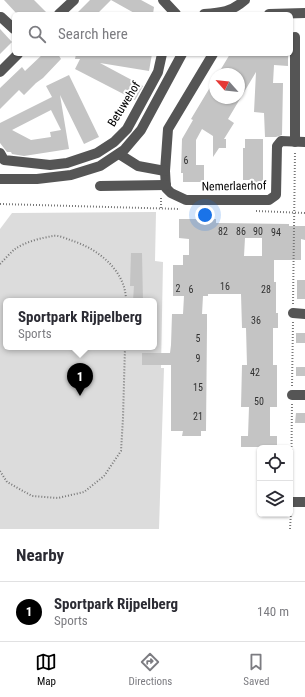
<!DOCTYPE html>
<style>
:root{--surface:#fff;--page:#f7f7f7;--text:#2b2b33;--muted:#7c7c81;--line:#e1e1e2;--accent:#000}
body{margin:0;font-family:"Roboto Condensed",sans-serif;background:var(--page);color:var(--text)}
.controls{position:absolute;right:12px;bottom:12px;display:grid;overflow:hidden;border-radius:6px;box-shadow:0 1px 3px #0004}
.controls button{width:36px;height:36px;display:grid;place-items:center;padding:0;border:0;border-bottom:1px solid var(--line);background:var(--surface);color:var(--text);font:20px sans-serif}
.compass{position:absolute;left:209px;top:68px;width:36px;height:36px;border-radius:50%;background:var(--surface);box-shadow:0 1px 3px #0004;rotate:297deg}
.you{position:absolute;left:205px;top:215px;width:14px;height:14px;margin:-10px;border:3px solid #fff;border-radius:50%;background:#1a73e8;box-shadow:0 0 0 6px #1a73e833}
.badge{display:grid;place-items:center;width:26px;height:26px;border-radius:50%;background:var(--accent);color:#fff;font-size:13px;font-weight:700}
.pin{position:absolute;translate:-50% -33px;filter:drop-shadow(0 1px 2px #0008)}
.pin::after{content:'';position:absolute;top:21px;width:14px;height:12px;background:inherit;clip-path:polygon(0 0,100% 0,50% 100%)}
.popup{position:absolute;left:3px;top:298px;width:154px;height:52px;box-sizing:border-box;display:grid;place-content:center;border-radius:6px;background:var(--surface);filter:drop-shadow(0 1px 3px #0005);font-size:13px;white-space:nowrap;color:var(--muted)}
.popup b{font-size:15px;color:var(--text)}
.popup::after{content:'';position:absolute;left:50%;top:100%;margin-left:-8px;border:8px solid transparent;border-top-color:var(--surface)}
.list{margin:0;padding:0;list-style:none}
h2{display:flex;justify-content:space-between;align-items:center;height:52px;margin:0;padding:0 16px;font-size:17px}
h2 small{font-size:13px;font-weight:400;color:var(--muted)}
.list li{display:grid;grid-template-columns:26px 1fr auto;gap:12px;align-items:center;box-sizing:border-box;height:60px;padding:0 16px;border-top:1px solid var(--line)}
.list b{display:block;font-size:15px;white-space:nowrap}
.list p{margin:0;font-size:13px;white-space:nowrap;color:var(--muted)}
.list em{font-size:13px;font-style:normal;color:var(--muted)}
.icon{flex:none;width:22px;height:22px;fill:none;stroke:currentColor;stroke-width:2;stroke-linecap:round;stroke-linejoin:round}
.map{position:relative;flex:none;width:305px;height:529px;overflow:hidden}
.search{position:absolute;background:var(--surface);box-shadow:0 1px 3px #0004;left:12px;right:12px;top:12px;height:44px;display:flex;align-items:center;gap:10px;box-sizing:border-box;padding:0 14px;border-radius:6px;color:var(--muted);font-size:15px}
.sheet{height:112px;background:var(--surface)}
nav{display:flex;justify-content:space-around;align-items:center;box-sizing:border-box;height:56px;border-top:1px solid var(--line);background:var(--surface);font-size:11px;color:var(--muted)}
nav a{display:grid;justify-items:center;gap:2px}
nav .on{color:var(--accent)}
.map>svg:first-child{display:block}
.green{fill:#dcdcdc;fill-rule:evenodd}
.building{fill:#c4c4c4;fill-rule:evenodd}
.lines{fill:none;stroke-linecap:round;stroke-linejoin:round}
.path{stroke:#777;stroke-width:2;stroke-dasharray:1 2;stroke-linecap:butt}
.minor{stroke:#555;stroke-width:10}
.labels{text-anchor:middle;stroke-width:4;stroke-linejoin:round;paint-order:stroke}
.number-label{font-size:10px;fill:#313131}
.street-label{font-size:12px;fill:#000;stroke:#fff}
</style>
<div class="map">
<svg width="305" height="529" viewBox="0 0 305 529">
<rect width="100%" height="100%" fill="#fff"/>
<path class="green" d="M 156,212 L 155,261 L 163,262 L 161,368 L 164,368 L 159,529 L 0,529 L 0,229 L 12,213 ZM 6,301 L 154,301 L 154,347 L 6,347 Z"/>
<g class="building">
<polygon points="4,0 34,0 48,14 17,14"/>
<polygon points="90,0 141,0 154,7 153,14 136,14 111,0 97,14 76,14"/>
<polygon points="0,29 12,42 0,54"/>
<polygon points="43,54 58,54 61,59 43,78 36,83 24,95 19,90 0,109 0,88 22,67 25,71"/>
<polygon points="76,54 152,54 149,71 100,63 143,86 135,100 75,69 80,59 75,59"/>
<polygon points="230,54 288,54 288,66 274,65 273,83 283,83 282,135 276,137 265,137 264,113 254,112 256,72 228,119 234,123 224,139 226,139 226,148 219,148 213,157 213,136 202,129 196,140 196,165 204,165 204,182 183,182 183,173 181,173 182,139 193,120 191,119 215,79 215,98 239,98 239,74 218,74"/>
<path d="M 69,75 L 99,137 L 84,144 L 60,95 L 69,149 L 24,156 L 12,154 L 11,152 L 7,152 L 0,143 L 0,123 L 52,97 L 46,86 ZM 51,110 L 61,130 L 50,132 L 51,137 L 31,140 L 12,130 Z"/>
<polygon points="245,139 263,139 263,185 250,185 250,180 243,180 243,148 245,148"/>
<path d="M 179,219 L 216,219 L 216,223 L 289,224 L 289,226 L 305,226 L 305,240 L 301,239 L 301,260 L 274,260 L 274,282 L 276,282 L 276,313 L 278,313 L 278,328 L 273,328 L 273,365 L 277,365 L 277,407 L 270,407 L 270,436 L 277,436 L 277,447 L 241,447 L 241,436 L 248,436 L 249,407 L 241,407 L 242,365 L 247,365 L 246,328 L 242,328 L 241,294 L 208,294 L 208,296 L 203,296 L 202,314 L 207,314 L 207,327 L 206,431 L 201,431 L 201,436 L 182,436 L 183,431 L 171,431 L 171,365 L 142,365 L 142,353 L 170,353 L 171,345 L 172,314 L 183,314 L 184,296 L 173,296 L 173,265 L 183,265 L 183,255 L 189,255 L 189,239 L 179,238 ZM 245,238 L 262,238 L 262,256 L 244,256 Z"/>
<polygon points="131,253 142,253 143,301 133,301 134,286 130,286"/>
<rect x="297" y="280" width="8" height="19"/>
<rect x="296" y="333" width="9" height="10"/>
<rect x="296" y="367" width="9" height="9"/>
<polygon points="296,413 305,413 305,423 295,423"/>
</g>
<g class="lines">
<g class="path">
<polyline points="161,198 161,209"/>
<polyline points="0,204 180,209"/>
<polyline points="256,211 305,213"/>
<path d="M 0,264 C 5,259 10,253 15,249 C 25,242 41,238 53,236 C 58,235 65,238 70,240 C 97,248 126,270 126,301"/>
<polyline points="293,304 295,152"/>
<polyline points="292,386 293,322"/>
<polyline points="0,471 7,482 32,496 58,498 84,492 104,476 121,451 123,418 125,347"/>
<polyline points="291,492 292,404"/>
<polyline points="290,529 291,512"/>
</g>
<g class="minor">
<polyline points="163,0 176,14"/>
<polyline points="59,14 74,0"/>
<path d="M 204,14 C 222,13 231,12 245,0"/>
<polyline points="269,14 305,13"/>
<polyline points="0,18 1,17 14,29"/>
<polyline points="213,54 168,129 165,171 166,188 171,193 186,200 269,200 276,195 277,146 281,141 305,142"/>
<polyline points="0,72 18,54"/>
<polyline points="295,142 295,37"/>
<polyline points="0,153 4,160 50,165 67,163 97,153 114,142 127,129 158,72 162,54"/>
<polyline points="119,154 138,166 165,171"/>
<polyline points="0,179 37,179 71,175 100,166 124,150 141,130 182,54"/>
<polyline points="100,186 166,185"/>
<polyline points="293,313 305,314"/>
<polyline points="292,395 305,395"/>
<polyline points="291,502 305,502"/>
</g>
</g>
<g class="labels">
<g class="number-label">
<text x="186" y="164">6</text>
<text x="223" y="235">82</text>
<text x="241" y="235">86</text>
<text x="258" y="235">90</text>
<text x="276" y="236">94</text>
<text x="225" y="290">16</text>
<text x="178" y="292">2</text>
<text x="191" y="293">6</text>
<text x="266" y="293">28</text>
<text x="256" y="324">36</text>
<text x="198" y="342">5</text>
<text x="198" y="362">9</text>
<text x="255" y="376">42</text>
<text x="198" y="391">15</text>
<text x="259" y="405">50</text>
<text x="198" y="420">21</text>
</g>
<g class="street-label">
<text transform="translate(124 104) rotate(-58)" y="4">Betuwehof</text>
<text transform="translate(234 186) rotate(-1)" y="4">Nemerlaerhof</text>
</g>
</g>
</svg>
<div class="controls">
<button><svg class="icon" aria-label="locate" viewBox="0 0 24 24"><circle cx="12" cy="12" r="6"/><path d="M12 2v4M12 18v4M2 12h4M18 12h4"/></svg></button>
<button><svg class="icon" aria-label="layers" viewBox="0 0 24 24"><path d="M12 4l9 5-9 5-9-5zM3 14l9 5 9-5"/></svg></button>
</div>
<svg class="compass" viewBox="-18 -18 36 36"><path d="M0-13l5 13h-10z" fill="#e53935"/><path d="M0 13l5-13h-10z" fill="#7c7c81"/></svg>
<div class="you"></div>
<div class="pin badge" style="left:80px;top:396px">1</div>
<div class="popup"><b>Sportpark Rijpelberg</b>Sports</div>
<div class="search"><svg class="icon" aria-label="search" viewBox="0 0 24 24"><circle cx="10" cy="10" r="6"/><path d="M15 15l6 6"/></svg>Search here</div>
</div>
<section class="sheet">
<h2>Nearby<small></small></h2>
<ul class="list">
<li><span class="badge">1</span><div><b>Sportpark Rijpelberg</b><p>Sports</p></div><em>140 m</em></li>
</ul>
</section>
<nav>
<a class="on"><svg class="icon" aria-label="map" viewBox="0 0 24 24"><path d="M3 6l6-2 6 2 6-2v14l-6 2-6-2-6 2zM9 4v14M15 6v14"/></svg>Map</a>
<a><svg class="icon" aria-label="directions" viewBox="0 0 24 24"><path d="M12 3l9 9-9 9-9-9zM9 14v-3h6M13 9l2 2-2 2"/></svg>Directions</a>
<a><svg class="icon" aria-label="saved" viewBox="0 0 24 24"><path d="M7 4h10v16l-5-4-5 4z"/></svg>Saved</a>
</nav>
